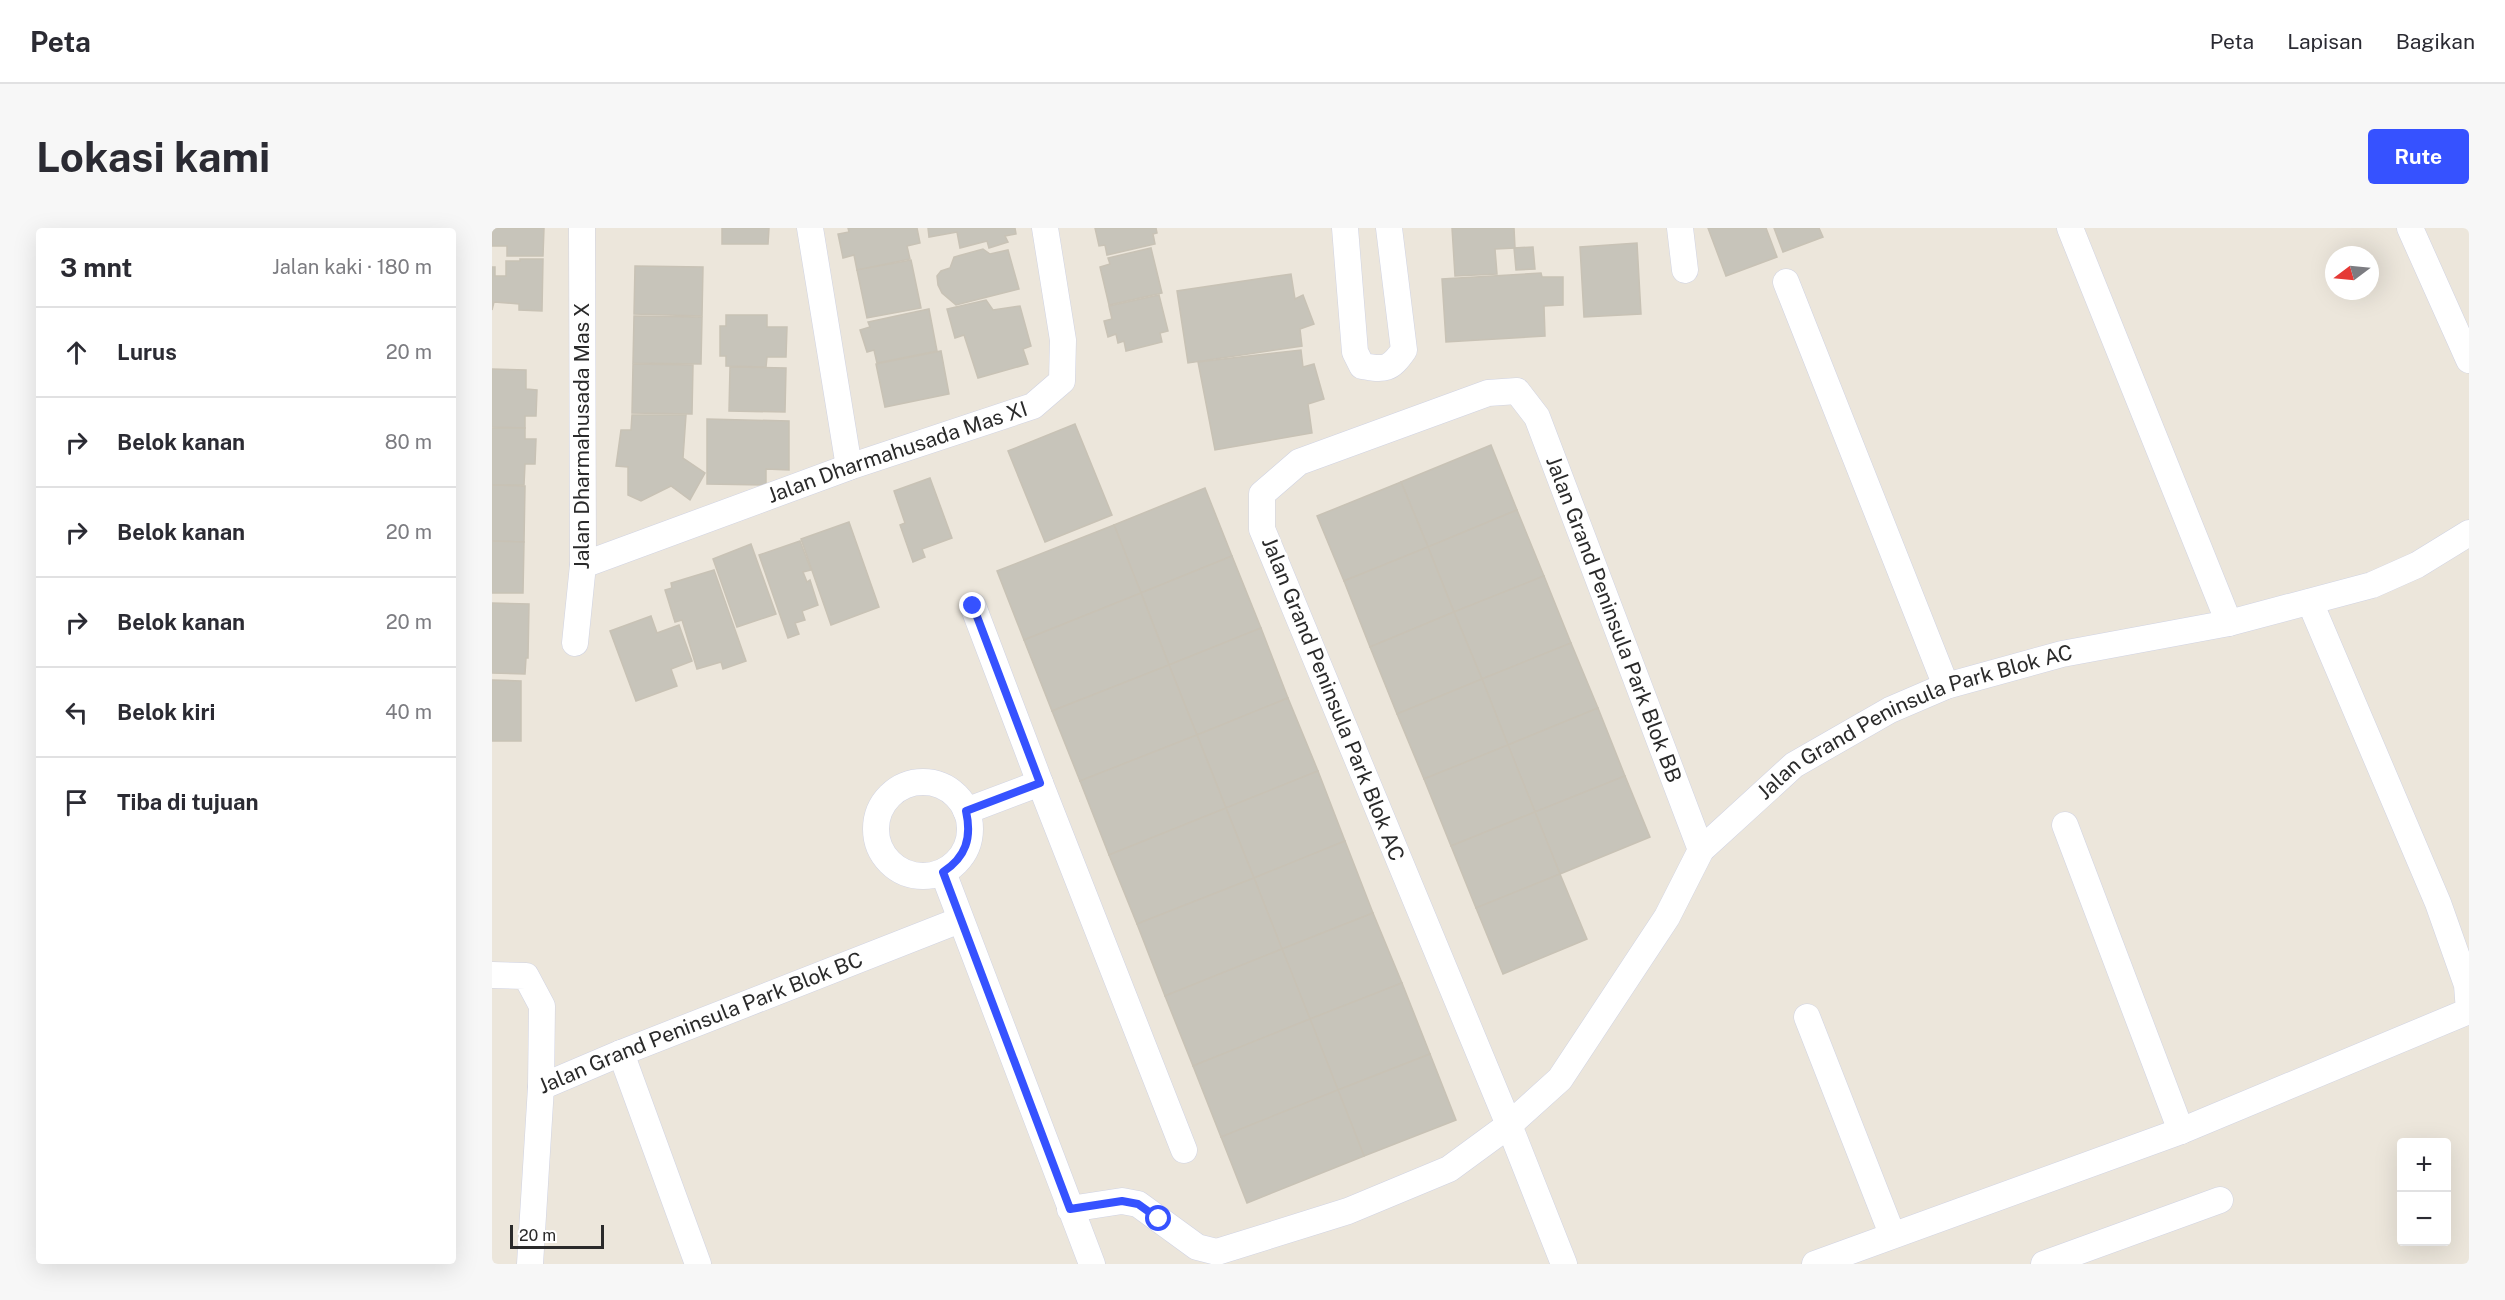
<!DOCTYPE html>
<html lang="id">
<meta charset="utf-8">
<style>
:root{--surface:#fff;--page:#f7f7f7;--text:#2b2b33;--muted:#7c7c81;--line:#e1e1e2;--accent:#3652ff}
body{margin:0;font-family:"Public Sans",sans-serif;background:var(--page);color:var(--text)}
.controls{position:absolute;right:18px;bottom:18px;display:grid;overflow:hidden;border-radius:6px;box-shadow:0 6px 24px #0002}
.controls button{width:54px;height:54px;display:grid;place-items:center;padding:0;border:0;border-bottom:2px solid var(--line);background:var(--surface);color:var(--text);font:30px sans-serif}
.compass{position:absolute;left:1833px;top:18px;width:54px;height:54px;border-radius:50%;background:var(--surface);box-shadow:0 6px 24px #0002;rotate:254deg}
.scale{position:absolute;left:18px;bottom:15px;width:94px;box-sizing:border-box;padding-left:6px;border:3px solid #2a2a2a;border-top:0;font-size:16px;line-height:21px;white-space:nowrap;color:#2a2a2a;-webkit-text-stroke:4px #fff;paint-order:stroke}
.stop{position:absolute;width:18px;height:18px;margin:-14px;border:4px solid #3652ff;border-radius:50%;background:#fff}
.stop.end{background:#3652ff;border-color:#fff;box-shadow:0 2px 6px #0008}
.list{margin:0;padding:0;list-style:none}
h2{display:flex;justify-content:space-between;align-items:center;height:78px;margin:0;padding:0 24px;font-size:26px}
h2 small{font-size:20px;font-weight:400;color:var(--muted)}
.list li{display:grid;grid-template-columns:39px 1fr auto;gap:18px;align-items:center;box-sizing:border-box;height:90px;padding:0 24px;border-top:2px solid var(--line)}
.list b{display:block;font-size:22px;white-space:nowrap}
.list em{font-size:20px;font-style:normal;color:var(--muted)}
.icon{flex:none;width:33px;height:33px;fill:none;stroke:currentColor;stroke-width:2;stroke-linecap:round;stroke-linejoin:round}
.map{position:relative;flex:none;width:1977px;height:1036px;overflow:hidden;border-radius:6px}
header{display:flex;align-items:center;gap:36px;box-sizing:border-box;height:84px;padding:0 30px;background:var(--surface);border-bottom:2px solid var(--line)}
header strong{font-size:28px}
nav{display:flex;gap:33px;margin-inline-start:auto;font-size:21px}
.intro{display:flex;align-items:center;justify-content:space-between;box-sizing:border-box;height:144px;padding:0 36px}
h1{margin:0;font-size:42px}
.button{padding:15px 27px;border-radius:6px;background:var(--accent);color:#fff;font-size:21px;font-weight:700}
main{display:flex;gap:36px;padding:0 36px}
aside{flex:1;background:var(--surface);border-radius:6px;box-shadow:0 6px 24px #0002}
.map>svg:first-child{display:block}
.building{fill:#c7c4ba;stroke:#c8c2b5;stroke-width:1.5}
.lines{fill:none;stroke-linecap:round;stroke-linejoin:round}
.street-casing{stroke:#d0d3e3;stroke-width:27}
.street{stroke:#fff;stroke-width:26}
.route{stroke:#3652ff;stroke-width:8}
.labels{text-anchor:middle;stroke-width:6;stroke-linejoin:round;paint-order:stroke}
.street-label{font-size:21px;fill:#2a2a2a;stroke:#fff}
</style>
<header>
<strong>Peta</strong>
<nav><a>Peta</a><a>Lapisan</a><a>Bagikan</a></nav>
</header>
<div class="intro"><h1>Lokasi kami</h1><a class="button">Rute</a></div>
<main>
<aside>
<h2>3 mnt<small>Jalan kaki · 180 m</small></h2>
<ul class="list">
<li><svg class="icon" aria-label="ahead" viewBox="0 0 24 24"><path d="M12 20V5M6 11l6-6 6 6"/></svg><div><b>Lurus</b></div><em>20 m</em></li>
<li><svg class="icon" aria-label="right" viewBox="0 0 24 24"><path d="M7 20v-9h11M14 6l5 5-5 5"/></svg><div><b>Belok kanan</b></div><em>80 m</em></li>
<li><svg class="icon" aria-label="right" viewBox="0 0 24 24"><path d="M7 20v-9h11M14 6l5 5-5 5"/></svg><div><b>Belok kanan</b></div><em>20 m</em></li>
<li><svg class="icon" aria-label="right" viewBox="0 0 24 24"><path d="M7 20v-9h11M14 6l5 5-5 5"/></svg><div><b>Belok kanan</b></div><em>20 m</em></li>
<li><svg class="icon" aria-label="left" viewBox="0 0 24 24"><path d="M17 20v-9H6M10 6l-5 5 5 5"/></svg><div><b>Belok kiri</b></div><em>40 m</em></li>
<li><svg class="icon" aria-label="arrive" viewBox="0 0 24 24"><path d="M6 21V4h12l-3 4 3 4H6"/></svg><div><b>Tiba di tujuan</b></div></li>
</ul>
</aside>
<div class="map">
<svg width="1977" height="1036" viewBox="0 0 1977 1036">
<rect width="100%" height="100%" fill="#ece6db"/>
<g class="building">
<polygon points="0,0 52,0 51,28 15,28 15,18 0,18"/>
<polygon points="230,0 277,0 276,16 230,16"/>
<polygon points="356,0 425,0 428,15 415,18 418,31 365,42 362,27 351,30 346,6 357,4"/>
<polygon points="436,0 523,0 524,6 513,8 516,14 497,20 495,13 468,20 465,4 437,9"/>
<polygon points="603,0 664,0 665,5 661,6 663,16 615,27 613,17 607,18"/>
<polygon points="960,0 1022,0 1023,20 1003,21 1005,46 963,48"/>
<polygon points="1216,0 1274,0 1285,29 1234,48"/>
<polygon points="1282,0 1327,0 1331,9 1291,24"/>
<polygon points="1145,15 1149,86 1092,89 1088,19"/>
<polygon points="1041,19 1043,41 1024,42 1022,20"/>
<polygon points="659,20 670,65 617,77 608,39 618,36 616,30"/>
<polygon points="491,21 498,26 516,22 527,61 464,77 450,65 446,57 445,48 449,43 458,40 462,29"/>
<polygon points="28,31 51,31 50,83 27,82 27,76 2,74 0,82 0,39 3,39 3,48 14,48 14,33 28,33"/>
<polygon points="419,32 429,80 375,90 365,42"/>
<polygon points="143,38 211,39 210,88 142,86"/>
<polygon points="1049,45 1050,49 1071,49 1071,77 1052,78 1053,108 954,114 950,51"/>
<polygon points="799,46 803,71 811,67 822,96 808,101 810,118 696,135 685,63"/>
<polygon points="667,67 676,103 668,105 670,114 634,123 632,113 626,115 624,106 616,109 612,93 620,91 617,78"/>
<polygon points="494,72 501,82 528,78 539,118 531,121 536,136 486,150 472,107 463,110 455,81"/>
<polygon points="437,81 445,123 385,135 382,122 375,124 368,102 378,99 376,94"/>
<polygon points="234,87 275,87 275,99 295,99 294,129 275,129 274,139 234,138 234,128 228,128 228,98 234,98"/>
<polygon points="142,88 210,89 209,136 141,135"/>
<polygon points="809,122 811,139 822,136 832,171 816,176 820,205 723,222 706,134"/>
<polygon points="449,123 457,166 393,179 384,136"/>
<polygon points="141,136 201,137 200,186 140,185"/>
<polygon points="238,139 294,140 293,184 237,183"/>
<polygon points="0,141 34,142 34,161 45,162 44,188 33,188 33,200 0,199"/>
<polygon points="140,187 194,187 191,230 213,245 198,272 179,258 149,273 136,267 136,239 124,238 129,202 139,202"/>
<polygon points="215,191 297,193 297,242 274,241 274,257 215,256"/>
<polygon points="583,196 620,287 553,314 516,223"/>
<polygon points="0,200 33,200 33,211 44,211 43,236 33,236 32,257 0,257"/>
<polygon points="999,217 1025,282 936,319 909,254"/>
<polygon points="438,250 460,310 430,321 433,329 421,334 408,297 413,295 402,263"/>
<polygon points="909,254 936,319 852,353 825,288"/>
<polygon points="0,257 33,258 32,314 0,313"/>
<polygon points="713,260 740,328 649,365 622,297"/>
<polygon points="1025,282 1052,348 962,384 936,319"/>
<polygon points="357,294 387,379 339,397 309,311"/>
<polygon points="622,297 649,365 532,412 505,343"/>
<polygon points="0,313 32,314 31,365 0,365"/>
<polygon points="308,313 319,342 311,344 315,354 318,352 326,377 310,383 313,392 303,395 307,406 296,410 267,327"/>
<polygon points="259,316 284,386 245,399 221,331"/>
<polygon points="936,319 962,384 878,419 852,353"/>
<polygon points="740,328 769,400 677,437 649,365"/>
<polygon points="222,342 254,433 231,441 229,434 205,441 190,392 183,394 173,362 180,360 179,355"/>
<polygon points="1052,348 1079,415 990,451 962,384"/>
<polygon points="649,365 677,437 560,483 532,412"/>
<polygon points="0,375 37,376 36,430 34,430 33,446 0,445"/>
<polygon points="962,384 990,451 905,486 878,419"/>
<polygon points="159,388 165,405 187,397 200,433 179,441 185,458 144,473 118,403"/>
<polygon points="769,400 796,470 705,507 677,437"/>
<polygon points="1079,415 1106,480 1016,517 990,451"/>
<polygon points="677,437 705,507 588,553 560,483"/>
<polygon points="990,451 1016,517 932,551 905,486"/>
<polygon points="0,452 29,453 29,513 0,513"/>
<polygon points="796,470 826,543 734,580 705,507"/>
<polygon points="1106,480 1133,548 1043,584 1016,517"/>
<polygon points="705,507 734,580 617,627 588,553"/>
<polygon points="1016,517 1043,584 959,618 932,551"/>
<polygon points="826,543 853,613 762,650 734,580"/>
<polygon points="1133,548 1158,609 1068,646 1043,584"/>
<polygon points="734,580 762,650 645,696 617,627"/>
<polygon points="1043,584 1068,646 984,680 959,618"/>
<polygon points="853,613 881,685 790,721 762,650"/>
<polygon points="1068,646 1095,711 1011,746 984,680"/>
<polygon points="762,650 790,721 673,768 645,696"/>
<polygon points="881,685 910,755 818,791 790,721"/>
<polygon points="790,721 818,791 701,838 673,768"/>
<polygon points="910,755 938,826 846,862 818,791"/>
<polygon points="818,791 846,862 729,909 701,838"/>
<polygon points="938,826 964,892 872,928 846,862"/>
<polygon points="846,862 872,928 755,975 729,909"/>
</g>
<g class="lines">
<g class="street-casing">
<g id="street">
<polyline points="318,0 357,239"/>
<path d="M 853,0 L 863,124 L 870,138 C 893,142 898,142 912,122 L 897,0"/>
<polyline points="1188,0 1193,42"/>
<polyline points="1578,0 1737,395"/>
<polyline points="1918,0 1977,132"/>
<polyline points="1294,54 1454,458"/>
<path id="s1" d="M 91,337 L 357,239 L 541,178 L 570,153 L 571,112 L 553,0"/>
<polyline points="481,378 548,555 692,922"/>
<polyline points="83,415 91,337 90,0"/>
<circle cx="431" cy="601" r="47"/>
<polyline points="474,583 548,555"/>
<polyline points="1573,597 1689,903"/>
<polyline points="451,644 600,1036"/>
<polyline points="0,747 34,748 50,778 49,859 38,1036"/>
<polyline points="1315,789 1400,1006"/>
<polyline points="129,825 206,1036"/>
<path id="s2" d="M 49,859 L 129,825 L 468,692"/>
<path id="s3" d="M 578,981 L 630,973 L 646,976 L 705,1019 L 725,1024 L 856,983 L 957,941 L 1017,897 L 1068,851 L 1175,689 L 1209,622 L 1302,537 L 1398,482 L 1454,458 L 1570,426 L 1737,395 L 1880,357 L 1925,337 L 1977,305"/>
<path id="s4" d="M 1072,1036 L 1017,897 L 770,301 L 770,266 L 807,234 L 996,165 L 1025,163 L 1045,189 L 1209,622"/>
<polyline points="1323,1036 1689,903 1977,783 1975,757 1946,675 1818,374"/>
<polyline points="1552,1036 1728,972"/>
</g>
</g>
<use href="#street" class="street"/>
</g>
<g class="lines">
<path class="route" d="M 481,378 L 548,555 L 474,583 C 480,610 474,629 451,644 L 578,981 L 630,973 L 646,976 L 667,991"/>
</g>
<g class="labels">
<g class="street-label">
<text transform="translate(90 208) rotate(-90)" y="7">Jalan Dharmahusada Mas X</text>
<text dy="7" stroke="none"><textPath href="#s1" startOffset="334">Jalan Dharmahusada Mas XI</textPath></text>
<text dy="7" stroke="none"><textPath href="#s4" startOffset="1358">Jalan Grand Peninsula Park Blok BB</textPath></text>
<text transform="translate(841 471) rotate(68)" y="7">Jalan Grand Peninsula Park Blok AC</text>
<text dy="7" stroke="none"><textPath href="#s3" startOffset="1076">Jalan Grand Peninsula Park Blok AC</textPath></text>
<text dy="7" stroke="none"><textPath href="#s2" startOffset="172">Jalan Grand Peninsula Park Blok BC</textPath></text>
</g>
</g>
</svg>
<div class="controls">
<button>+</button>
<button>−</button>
</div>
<svg class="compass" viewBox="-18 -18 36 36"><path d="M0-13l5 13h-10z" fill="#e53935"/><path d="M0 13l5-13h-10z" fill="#7c7c81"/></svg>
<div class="scale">20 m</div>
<div class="stop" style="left:667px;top:991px"></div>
<div class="stop end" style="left:481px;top:378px"></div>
</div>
</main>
